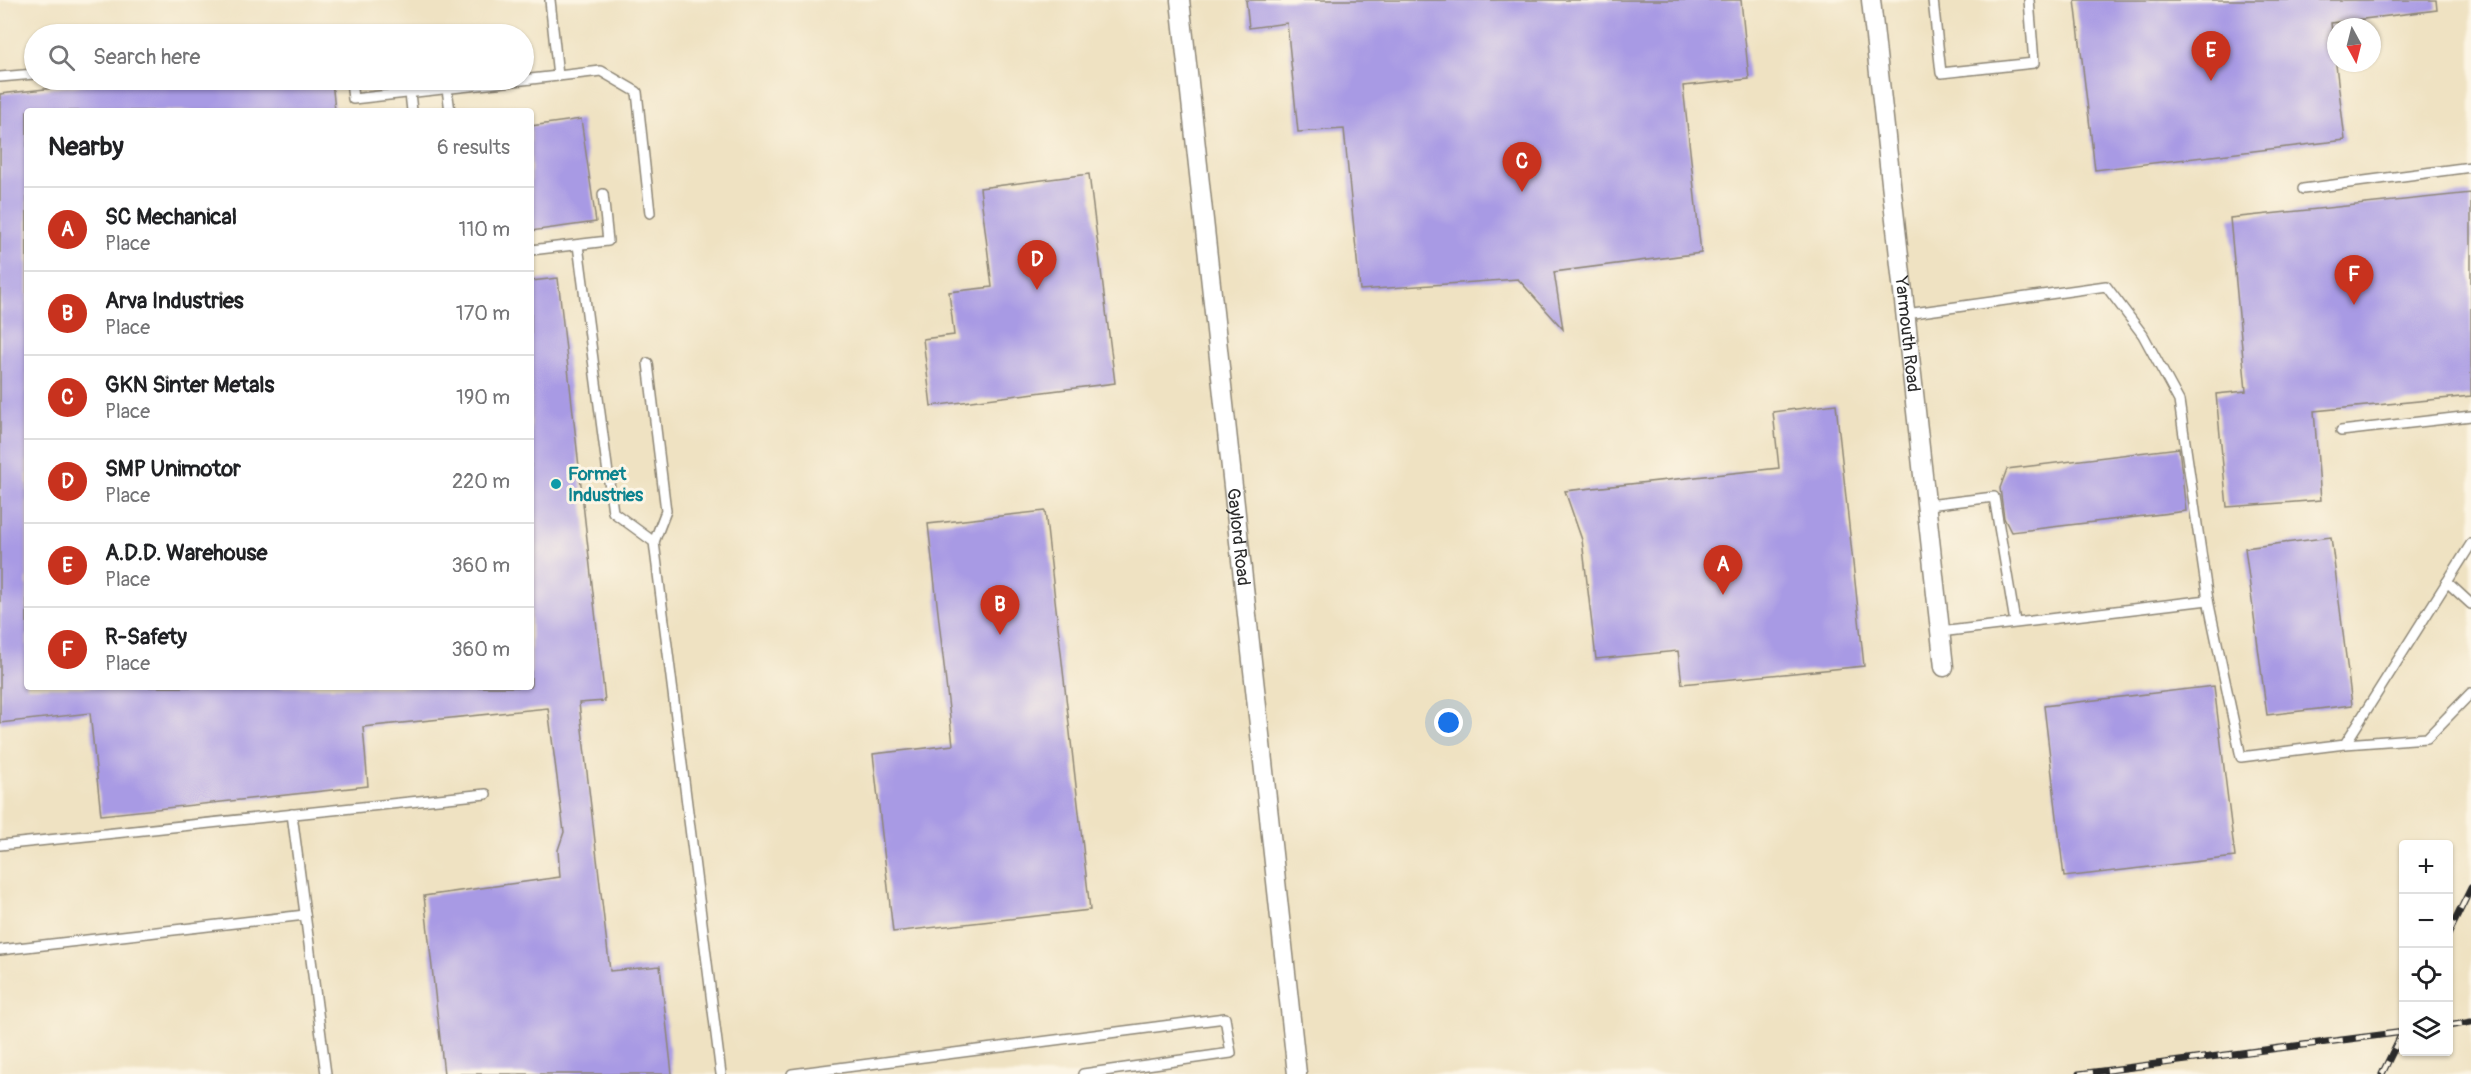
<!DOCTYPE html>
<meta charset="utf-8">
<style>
:root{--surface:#fff;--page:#f2f2f2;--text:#202124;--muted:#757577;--line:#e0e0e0;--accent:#c8321e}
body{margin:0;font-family:Pangolin,sans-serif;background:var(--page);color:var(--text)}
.controls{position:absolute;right:18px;bottom:18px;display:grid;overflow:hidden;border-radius:6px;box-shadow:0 2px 4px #0004}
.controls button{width:54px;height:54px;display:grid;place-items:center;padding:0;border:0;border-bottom:2px solid var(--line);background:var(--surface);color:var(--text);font:30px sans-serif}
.compass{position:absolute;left:2327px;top:18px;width:54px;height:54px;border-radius:50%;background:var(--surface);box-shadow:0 2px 4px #0004;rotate:173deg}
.you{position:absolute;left:1449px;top:723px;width:21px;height:21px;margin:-15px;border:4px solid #fff;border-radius:50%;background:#1a73e8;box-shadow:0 0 0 9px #1a73e833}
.badge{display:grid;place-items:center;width:39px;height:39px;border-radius:50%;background:var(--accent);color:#fff;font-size:20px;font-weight:700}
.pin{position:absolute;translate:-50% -50px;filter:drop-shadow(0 2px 3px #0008)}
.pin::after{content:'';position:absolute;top:32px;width:21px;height:18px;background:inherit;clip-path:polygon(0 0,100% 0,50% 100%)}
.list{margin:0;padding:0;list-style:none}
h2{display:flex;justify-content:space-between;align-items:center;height:78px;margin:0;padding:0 24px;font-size:26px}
h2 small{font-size:20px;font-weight:400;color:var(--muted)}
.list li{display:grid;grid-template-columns:39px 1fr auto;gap:18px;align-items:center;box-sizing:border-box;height:84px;padding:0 24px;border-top:2px solid var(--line)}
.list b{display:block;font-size:22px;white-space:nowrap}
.list p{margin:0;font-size:20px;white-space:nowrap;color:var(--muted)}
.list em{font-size:20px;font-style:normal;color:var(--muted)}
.icon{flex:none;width:33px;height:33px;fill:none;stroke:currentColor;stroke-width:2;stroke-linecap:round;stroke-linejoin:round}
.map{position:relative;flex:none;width:2471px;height:1074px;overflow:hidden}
.search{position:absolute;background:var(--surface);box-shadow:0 2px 4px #0004;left:24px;top:24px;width:510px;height:66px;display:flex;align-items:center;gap:15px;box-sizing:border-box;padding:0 21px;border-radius:33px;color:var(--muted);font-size:22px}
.panel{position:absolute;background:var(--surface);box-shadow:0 2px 4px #0004;left:24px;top:108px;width:510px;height:582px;border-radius:6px}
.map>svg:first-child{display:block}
.building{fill:#a89ae4}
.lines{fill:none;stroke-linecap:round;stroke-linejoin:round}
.lane-casing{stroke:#8d8676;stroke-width:12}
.street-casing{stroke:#8d8676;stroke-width:21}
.lane{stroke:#fff;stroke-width:9}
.street{stroke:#fff;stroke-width:18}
.rail-casing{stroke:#2b2b2b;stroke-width:7}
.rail{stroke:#fcf5e5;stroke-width:4.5;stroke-dasharray:14;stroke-linecap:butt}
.culture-dot{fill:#0f9aa8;stroke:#fcf5e5;stroke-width:2}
.labels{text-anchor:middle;stroke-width:6;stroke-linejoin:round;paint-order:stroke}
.street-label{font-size:18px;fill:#2b2b2b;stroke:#fcf5e5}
.culture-label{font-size:18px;font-weight:bold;fill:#0d838f;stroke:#fcf5e5;text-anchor:start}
</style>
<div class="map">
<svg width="2471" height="1074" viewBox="0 0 2471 1074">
<rect width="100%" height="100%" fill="#fcf5e5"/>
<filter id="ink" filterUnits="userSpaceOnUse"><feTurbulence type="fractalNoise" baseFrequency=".0167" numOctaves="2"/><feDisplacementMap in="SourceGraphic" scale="12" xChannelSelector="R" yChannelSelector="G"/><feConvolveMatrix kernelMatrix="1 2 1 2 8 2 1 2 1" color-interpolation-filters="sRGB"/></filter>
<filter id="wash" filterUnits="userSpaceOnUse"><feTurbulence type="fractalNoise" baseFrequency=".008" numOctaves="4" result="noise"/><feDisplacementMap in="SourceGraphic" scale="24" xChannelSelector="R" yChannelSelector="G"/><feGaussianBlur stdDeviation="1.35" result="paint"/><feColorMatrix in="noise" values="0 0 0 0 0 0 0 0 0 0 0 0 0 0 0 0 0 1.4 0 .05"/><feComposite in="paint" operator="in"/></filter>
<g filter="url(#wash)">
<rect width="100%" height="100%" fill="#efe2c2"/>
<g id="blocks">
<g class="building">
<polygon points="1246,0 1741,0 1749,79 1683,86 1701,253 1554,272 1563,329 1518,279 1360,290 1344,129 1298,132 1287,23 1249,28"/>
<polygon points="2075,0 2436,0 2437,10 2331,23 2345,140 2095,170"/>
<polygon points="127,80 332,80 335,111 27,111 27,687 531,687 531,281 558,278 605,701 579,703 610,971 660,966 672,1074 444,1074 424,896 560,877 558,850 564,832 548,708 363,727 368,786 101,815 90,713 0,723 0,94"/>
<polygon points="581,119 596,222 531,231 531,126"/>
<polygon points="1089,174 1115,383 931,406 923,339 954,335 949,292 992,287 980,188"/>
<polygon points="2471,193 2471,396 2314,411 2321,500 2227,507 2216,394 2246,391 2230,218"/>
<polygon points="1836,404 1864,666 1682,684 1678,651 1596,659 1582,540 1565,491 1779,468 1773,412"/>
<polygon points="2179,448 2186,511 2011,532 2004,518 2000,488 2007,469"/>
<polygon points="1045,511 1090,910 893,932 873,754 953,745 928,524"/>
<polygon points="2331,537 2352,705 2267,715 2245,548"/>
<polygon points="2214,686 2235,857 2064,877 2044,706"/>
</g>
</g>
</g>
<g filter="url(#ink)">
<use href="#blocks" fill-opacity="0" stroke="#8d8676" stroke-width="1.5"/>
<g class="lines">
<g class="lane-casing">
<g id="lane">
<polyline points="1933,0 1941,73 2034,63 2029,0"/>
<polyline points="558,76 601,71 637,92 650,213"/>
<polyline points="0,77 34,74"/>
<polyline points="351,80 353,99 558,76 550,0"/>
<polyline points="447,89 450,111"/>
<polyline points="410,93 412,111"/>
<polyline points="2303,189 2471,167"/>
<polyline points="578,245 613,512 654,542 721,1074"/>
<polyline points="531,250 608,241 603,194"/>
<polyline points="1906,314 2106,286 2143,335 2179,401 2208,600"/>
<polyline points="648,363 666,511 654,542"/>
<polyline points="2341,431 2471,416"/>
<polyline points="1928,505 1994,497 2015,622"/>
<polyline points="2447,582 2471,604"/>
<polyline points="1940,632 2208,600 2241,757 2345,744 2471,544"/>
<polyline points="2345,744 2427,738 2471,693"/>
<polyline points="292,814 326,1074"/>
<polyline points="0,845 486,794"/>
<polyline points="0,950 305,915"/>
<polyline points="792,1074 1225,1018 1231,1053 1083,1074"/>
</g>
</g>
<g class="street-casing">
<g id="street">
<path id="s1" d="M 1180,0 L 1297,1074"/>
<path id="s2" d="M 1871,0 L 1944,667"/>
</g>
</g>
<use href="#lane" class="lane"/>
<use href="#street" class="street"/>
<g class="rail-casing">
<g id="rail">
<polyline points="2448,935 2471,888"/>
<polyline points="2448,1026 2471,1022"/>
<polyline points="2079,1074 2404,1032"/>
<polyline points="2382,1074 2404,1029"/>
</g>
</g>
<use href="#rail" class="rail"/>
</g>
</g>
<circle class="culture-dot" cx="556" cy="484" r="6"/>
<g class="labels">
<g class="street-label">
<text dy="6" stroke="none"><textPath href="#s2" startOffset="336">Yarmouth Road</textPath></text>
<text dy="6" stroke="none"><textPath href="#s1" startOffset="540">Gaylord Road</textPath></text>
</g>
<g class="culture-label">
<text x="568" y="480">Formet<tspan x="568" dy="21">Industries</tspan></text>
</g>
</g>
</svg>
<div class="controls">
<button>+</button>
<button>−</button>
<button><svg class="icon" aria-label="locate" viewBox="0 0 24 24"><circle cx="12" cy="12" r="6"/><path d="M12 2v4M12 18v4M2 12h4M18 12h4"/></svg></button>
<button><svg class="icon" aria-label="layers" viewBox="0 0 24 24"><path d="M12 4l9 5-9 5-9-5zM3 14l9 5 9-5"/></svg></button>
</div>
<svg class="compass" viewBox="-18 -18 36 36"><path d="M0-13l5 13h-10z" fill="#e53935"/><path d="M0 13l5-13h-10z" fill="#757577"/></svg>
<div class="you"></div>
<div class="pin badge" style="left:1723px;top:595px">A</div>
<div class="pin badge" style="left:1000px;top:635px">B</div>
<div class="pin badge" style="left:1522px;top:192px">C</div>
<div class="pin badge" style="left:1037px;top:290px">D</div>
<div class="pin badge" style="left:2211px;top:81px">E</div>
<div class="pin badge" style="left:2354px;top:305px">F</div>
<div class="search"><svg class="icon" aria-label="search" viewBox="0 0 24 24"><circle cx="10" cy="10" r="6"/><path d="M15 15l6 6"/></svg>Search here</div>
<section class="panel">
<h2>Nearby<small>6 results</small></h2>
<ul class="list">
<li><span class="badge">A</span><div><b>SC Mechanical</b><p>Place</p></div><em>110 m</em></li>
<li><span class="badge">B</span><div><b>Arva Industries</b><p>Place</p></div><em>170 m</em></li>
<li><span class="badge">C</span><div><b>GKN Sinter Metals</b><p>Place</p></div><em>190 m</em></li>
<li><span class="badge">D</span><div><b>SMP Unimotor</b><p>Place</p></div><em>220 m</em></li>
<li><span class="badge">E</span><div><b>A.D.D. Warehouse</b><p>Place</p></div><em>360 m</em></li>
<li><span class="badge">F</span><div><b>R-Safety</b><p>Place</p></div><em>360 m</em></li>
</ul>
</section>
</div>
